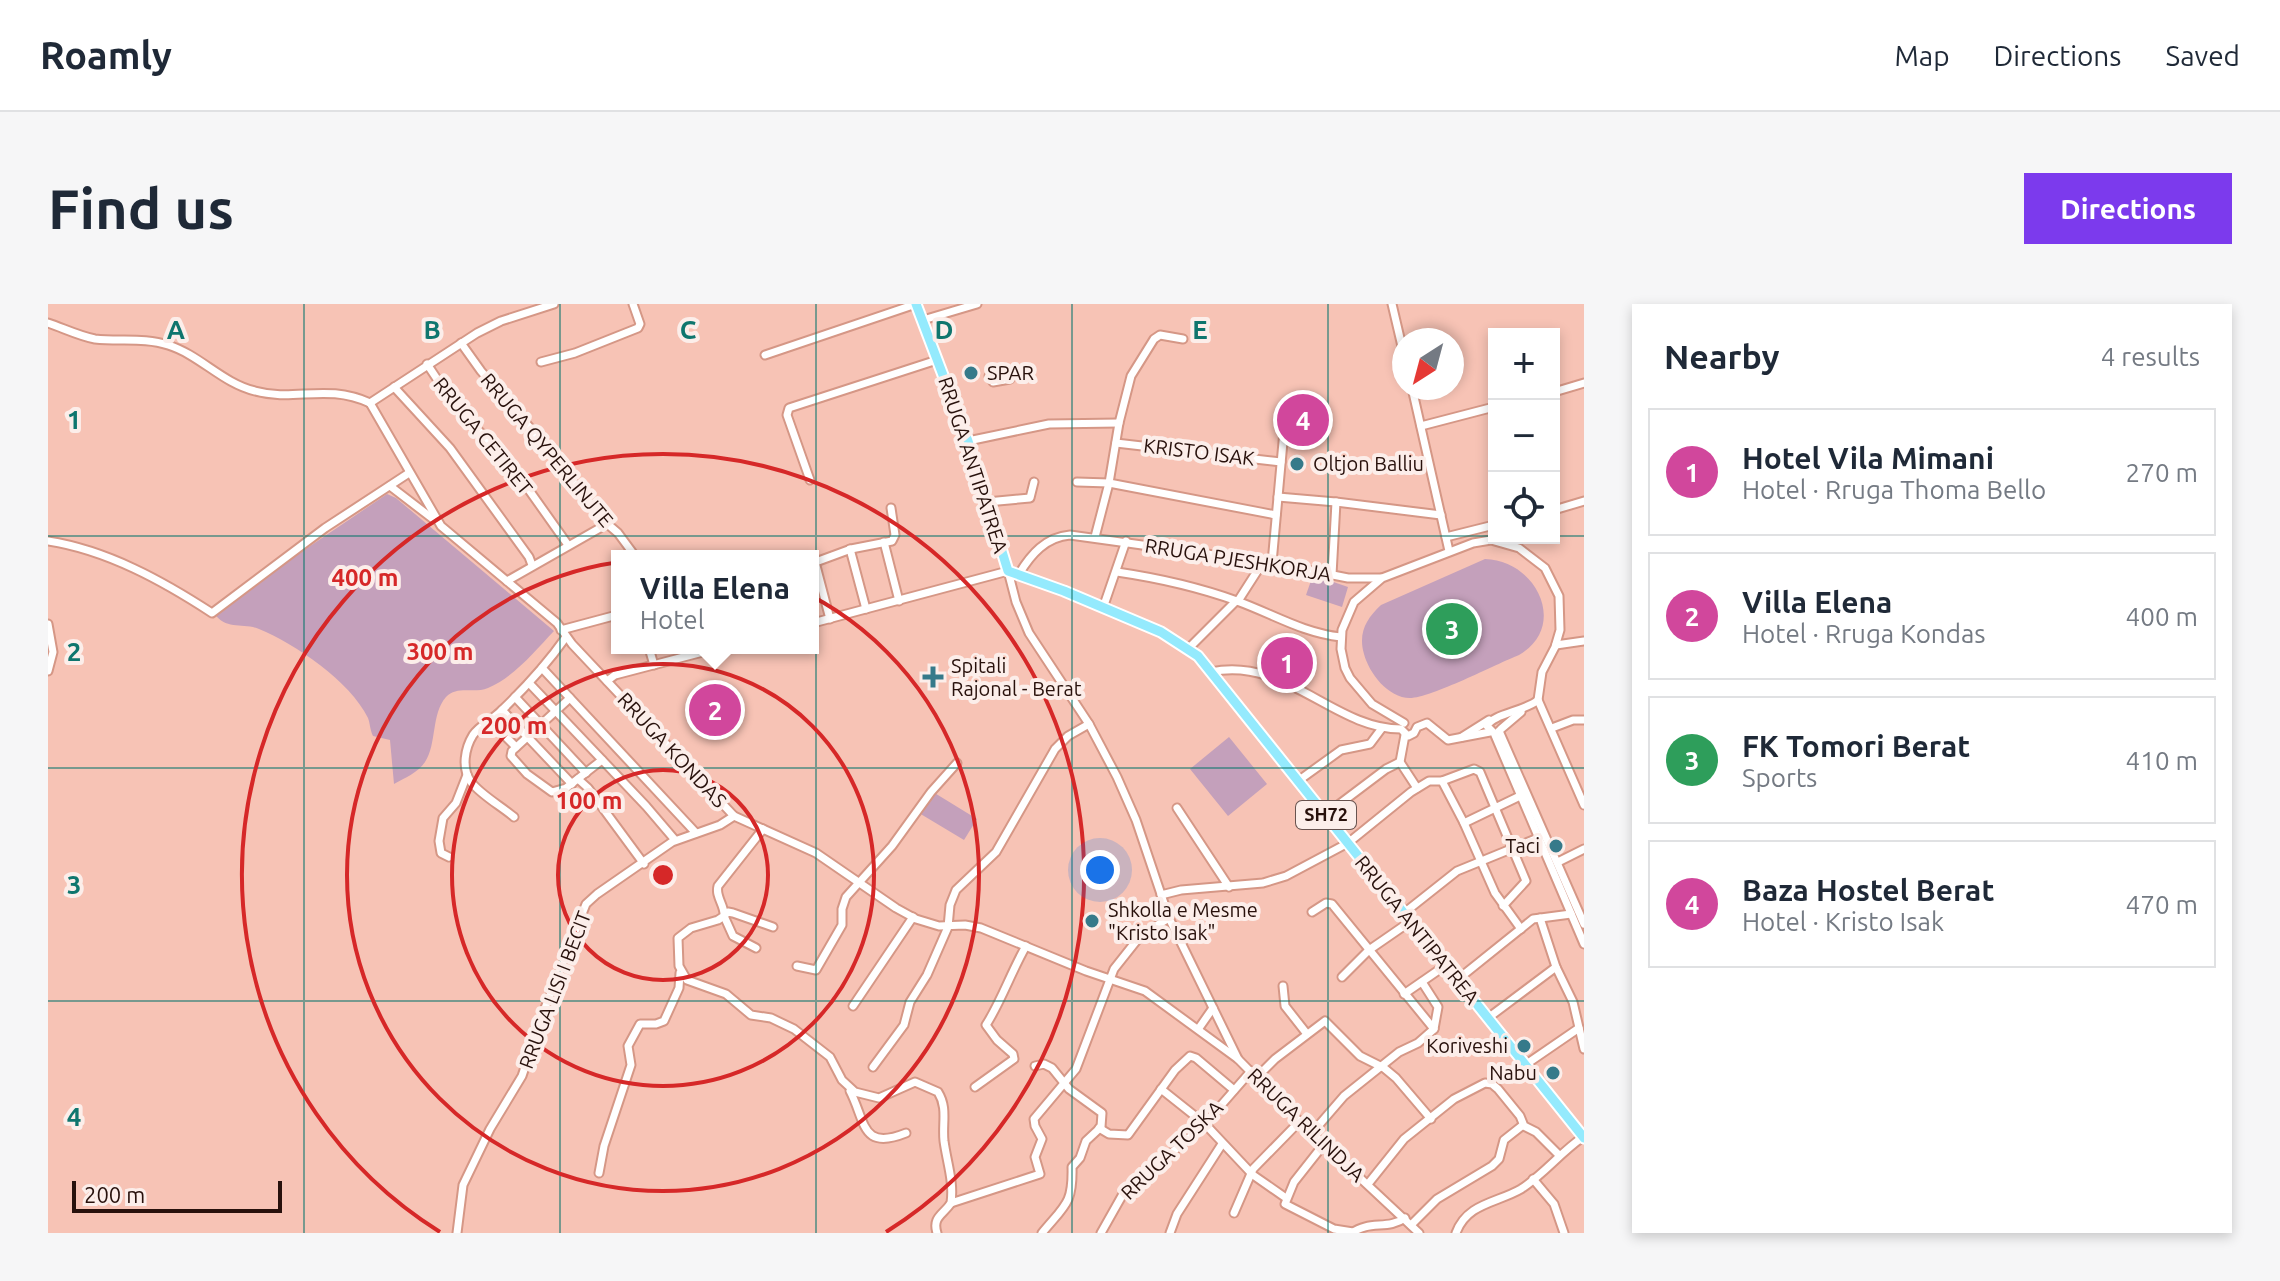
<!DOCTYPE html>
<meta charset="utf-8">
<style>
:root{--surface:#fff;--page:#f6f6f7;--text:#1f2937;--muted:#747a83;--line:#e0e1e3;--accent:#7c3aed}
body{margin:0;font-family:Ubuntu,sans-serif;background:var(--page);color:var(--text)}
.controls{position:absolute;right:24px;top:24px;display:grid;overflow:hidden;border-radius:0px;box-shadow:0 4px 12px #0003}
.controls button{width:72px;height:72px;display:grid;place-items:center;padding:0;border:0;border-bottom:2px solid var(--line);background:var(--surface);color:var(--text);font:40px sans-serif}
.compass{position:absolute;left:1344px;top:24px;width:72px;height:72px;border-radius:50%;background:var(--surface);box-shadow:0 4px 12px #0003;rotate:216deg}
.scale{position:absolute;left:24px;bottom:20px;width:210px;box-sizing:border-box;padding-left:8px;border:4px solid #28110c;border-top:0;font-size:22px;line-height:28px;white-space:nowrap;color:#28110c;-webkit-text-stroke:6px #fceeea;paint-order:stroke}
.you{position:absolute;left:1052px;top:566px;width:28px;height:28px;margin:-20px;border:6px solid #fff;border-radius:50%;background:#1a73e8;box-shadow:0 0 0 12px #1a73e833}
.badge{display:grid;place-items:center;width:52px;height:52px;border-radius:50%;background:var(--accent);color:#fff;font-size:26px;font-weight:700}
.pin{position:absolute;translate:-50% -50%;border:4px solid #fff;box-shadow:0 2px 8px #0006}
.popup{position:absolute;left:563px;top:246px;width:208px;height:104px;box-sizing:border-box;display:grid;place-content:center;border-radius:0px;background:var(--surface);filter:drop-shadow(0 2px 6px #0005);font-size:26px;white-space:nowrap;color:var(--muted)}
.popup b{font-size:30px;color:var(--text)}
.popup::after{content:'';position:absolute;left:50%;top:100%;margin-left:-16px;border:16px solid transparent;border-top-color:var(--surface)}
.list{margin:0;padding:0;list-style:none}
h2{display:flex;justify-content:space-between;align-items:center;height:104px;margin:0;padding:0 32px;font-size:34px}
h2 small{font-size:26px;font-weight:400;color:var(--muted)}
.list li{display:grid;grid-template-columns:52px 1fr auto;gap:24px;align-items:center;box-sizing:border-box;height:128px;margin:0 16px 16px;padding:0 16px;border:2px solid var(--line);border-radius:0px}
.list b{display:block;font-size:30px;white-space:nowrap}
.list p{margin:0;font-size:26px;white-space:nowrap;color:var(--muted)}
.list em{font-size:26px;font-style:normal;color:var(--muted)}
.icon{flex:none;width:44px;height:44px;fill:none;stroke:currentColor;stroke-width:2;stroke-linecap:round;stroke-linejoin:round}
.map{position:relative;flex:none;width:1536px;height:929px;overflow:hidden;border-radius:0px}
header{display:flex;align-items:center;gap:48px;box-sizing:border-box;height:112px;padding:0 40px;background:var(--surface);border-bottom:2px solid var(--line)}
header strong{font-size:38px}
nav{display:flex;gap:44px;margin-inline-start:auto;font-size:28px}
.intro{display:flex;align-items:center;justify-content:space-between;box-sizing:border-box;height:192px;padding:0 48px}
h1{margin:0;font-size:56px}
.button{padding:20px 36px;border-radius:0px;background:var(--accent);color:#fff;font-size:28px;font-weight:700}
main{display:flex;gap:48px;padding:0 48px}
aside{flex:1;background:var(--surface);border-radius:0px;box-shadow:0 4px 12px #0003}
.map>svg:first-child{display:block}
.green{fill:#c4a0bb}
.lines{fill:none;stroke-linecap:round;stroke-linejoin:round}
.minor-casing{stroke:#d59786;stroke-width:11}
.major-casing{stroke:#fff;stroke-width:13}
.minor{stroke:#fff;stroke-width:7}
.major{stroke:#94eafd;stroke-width:9}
.grid{fill:none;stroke:#0f766e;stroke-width:2;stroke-opacity:0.55}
.ring{fill:none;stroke:#d62828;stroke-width:4}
.poi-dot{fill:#367a8a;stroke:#fceeea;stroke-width:3}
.labels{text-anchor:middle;stroke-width:8;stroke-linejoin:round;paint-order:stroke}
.shield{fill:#fceeea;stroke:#68534f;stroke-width:2}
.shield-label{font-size:18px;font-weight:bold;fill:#28110c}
.poi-label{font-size:20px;fill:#28110c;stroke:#fceeea;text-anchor:start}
.street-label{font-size:20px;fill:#28110c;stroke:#fceeea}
.grid-label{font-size:26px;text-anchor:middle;font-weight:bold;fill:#0f766e;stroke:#fceeea;stroke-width:8;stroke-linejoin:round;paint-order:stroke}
.centre{fill:#d62828;stroke:#fceeea;stroke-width:4}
.ring-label{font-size:24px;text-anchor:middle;font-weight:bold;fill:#d62828;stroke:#fceeea;stroke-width:8;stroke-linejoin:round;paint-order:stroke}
</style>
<header>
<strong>Roamly</strong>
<nav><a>Map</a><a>Directions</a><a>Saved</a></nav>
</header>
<div class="intro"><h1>Find us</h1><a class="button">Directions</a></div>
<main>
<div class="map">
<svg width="1536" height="929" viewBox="0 0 1536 929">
<rect width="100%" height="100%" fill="#f7c3b5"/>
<g class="green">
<path d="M 339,190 L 348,194 L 506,327 C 487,347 466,373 440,384 C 426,390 409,381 398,393 C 383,410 389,440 377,458 C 371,468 355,475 346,480 L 342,436 L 325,432 C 322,426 322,419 320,414 C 302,377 247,340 211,325 C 194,318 178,327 166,309 L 169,305 Z"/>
<path d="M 1437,255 C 1488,256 1521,322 1471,351 C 1448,360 1383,394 1362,394 C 1340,394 1321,369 1316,350 C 1310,329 1318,315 1333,301 Z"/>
<polygon points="1265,271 1300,283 1294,303 1258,291"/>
<polygon points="1181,433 1219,480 1180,512 1142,465"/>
<polygon points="885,488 929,515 916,536 871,509"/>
</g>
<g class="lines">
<g class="minor-casing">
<g id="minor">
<polyline points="1344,0 1356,51"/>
<polyline points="875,16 929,0"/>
<path d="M 0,19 C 15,24 31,32 47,35 C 70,38 97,33 120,41 C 152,51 174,79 207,87 C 247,98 278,79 322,99"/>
<polyline points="413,39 433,67 490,133 556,217 570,229 587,252"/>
<polyline points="717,51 868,0"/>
<polyline points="493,58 527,49 590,24 592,20 585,0"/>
<polyline points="379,60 409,105 459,155 520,241"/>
<polyline points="941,72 945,78 962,75"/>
<polyline points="346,83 402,144 481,253 484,261"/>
<polyline points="1364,84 1401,247"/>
<polyline points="1506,88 1536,79"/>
<polyline points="322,99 393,222 509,319 524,340 686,512 768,549 848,604 868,615 891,622 917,621 933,624 1038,667 1097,687 1190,755"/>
<polyline points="322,99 429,29 453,17 506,0"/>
<polyline points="1373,122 1446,103"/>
<polyline points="920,137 1001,120 1071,119"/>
<polyline points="1068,139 1233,158"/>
<polyline points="762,176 739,111 741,104 889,56"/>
<polyline points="1029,178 1061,179 1228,211"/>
<polyline points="342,182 385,215"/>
<polyline points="1230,193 1288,198"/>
<polyline points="939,198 982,194 986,178"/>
<polyline points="1506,206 1536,197"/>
<polyline points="1047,233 1061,179 1071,119 1083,72 1106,35 1112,31 1135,35"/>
<polyline points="1398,233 1446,221"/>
<path d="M 0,237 C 59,246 115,277 164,309 L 277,224 L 361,169"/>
<polyline points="836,238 851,297"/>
<polyline points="802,245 818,305"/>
<polyline points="767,258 782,315"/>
<polyline points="765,259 803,245 844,237 847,231 843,204"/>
<polyline points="1224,259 1238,105"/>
<path d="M 1069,268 C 1110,274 1150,283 1189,297 C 1225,310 1255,329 1293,333"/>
<path d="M 971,270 C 983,250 998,233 1022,231 L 1224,259 L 1300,274 L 1333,274"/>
<polyline points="1284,271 1288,198 1393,211"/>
<polyline points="459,277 559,220"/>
<polyline points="1190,297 1215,258"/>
<polyline points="1055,304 1078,237"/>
<polyline points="765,319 960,267 968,298 981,329 1041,420 1069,473 1088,516 1121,614 1190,755 1249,815 1371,929"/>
<polyline points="0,320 5,348 0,367"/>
<polyline points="513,326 569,311"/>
<polyline points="1508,341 1536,337"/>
<polyline points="601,344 606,361"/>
<polyline points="1140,345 1188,297"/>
<polyline points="494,364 648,529"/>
<path d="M 1163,368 C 1237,352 1286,425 1353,425 L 1360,432 L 1366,429 L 1369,423 L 1379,419 L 1400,436 L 1442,428"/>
<polyline points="559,377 567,371 670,344"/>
<polyline points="481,379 598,502 627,536"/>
<polyline points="467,393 538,469"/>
<polyline points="522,394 464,447 463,452 479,470 504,488 518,484 554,456"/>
<path d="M 1490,396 C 1478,407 1444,410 1439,422 L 1446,429 L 1536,640"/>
<polyline points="454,406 524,480"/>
<polyline points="442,417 468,443"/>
<polyline points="1356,419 1324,400 1302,374 1297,364 1293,345 1294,326 1306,298 1334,274 1425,239 1443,236 1471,244 1497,264 1511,292 1512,326 1507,343 1494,368 1490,396 1536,501"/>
<polyline points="1504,424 1525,416 1536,416"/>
<polyline points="1453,425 1473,408"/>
<polyline points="1451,427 1536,620"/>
<polyline points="1357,431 1352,458 1369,484"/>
<polyline points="1414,433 1441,416"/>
<polyline points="530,475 540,484 596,560"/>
<polyline points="1250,477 1293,446 1322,440 1334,424"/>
<polyline points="1394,477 1416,519 1447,589 1473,625"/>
<polyline points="1129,504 1181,583"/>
<polyline points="1277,511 1338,465 1352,458"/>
<path d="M 466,513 C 453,502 433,491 423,478 C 413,464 417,444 425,431 C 432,421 444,416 453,407 C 477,384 499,360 518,333"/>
<polyline points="1416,519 1472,492"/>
<path d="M 715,525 L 670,582 C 667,593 677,601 676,612 L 670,616 L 643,624 L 630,634 L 631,662 L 639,676 L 678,690 L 703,711 L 723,714 L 746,725 L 782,753 L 794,776 L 807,788 L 831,794 L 867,778 L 890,788 C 900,804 894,819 896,837 C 899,859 906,877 903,899 C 895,911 884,913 889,929"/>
<polyline points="401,553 393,549 391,537 395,514 408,499 419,471"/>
<polyline points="1510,558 1536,545"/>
<polyline points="1113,591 1133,586 1215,579 1238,572 1300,539 1363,488 1381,477 1394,477 1426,465 1432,468 1478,577 1455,602"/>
<polyline points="1264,608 1278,599 1284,600 1386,725"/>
<polyline points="1356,609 1409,567 1490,534"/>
<polyline points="1492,614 1508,663 1525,698 1536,745"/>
<polyline points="708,644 685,632 676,612 680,608 685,609 725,623"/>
<polyline points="749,662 768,666 794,621 794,605 798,593 844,542 883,488 909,459"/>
<polyline points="1294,673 1321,646 1363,617"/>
<polyline points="1409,676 1485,615 1523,610"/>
<polyline points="1235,682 1237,702 1259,730"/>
<polyline points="1356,690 1398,661"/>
<polyline points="805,702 865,613"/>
<polyline points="1440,714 1508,663"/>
<polyline points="1151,724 1165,704"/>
<polyline points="1477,761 1531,724"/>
<path d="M 987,762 L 996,760 L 1004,764 L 1021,785 L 1054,809 L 1053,823 L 1038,837 L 1032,854 L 1024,863 C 1025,900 1017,901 994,929"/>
<polyline points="825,763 856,721 862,698 879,671 900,623 902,601 908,586 948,548 1007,445 1020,432 1041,420"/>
<polyline points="1209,773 1227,755 1277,717 1312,752 1336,764 1348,774 1383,815"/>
<path d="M 927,783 L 966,755 L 965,750 L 949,736 L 938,721 C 954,696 963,668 978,642"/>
<polyline points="1113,785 1157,820 1205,871 1238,894"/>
<path d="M 802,787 C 818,818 813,847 858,829"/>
<polyline points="1051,824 1061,830 1080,831 1127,766 1142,752 1148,754 1186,786"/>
<polyline points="1264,829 1296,792 1351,748 1370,739 1386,725 1390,703 1374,678"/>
<polyline points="1276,840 1246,878 1237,900 1286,925 1305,928"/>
<polyline points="551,869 556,842 583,761 580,742 592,720 608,720 616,717 631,684 632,669"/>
<polyline points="1485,875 1506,900 1516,929"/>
<polyline points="1320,880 1356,835 1406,795 1437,779 1444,780 1450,785 1472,812 1476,822 1488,828 1511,851"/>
<polyline points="903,899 992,870 987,853 994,835 987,822 986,815 1028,765 1066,665 1093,631 1121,614"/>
<polyline points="1186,909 1205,865 1252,817"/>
<polyline points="1363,921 1389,895 1444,862 1451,855 1456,836 1475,821"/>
<polyline points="409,929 415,881 442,825 474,772 497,704 538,600 549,590 624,538 672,521 686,512"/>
<polyline points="1053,929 1075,890 1155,822 1203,767"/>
<polyline points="1122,929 1129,910 1174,840"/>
<path d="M 1304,929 C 1321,916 1340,926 1357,914"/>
<path d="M 1408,929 C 1419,899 1449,899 1473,885 C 1495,871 1513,848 1535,833"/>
</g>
</g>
<g class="major-casing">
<polyline id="major" points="868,0 920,137 960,267 1016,287 1113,328 1150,352 1536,834"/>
</g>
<use href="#minor" class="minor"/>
<use href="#major" class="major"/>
</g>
<path class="grid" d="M 256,0 L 256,929M 512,0 L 512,929M 768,0 L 768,929M 1024,0 L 1024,929M 1280,0 L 1280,929M 0,232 L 1446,232M 1506,232 L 1536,232M 0,464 L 1536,464M 0,697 L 1536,697"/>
<g class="ring">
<circle cx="615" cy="571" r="105"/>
<circle cx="615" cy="571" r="211"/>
<circle cx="615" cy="571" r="316"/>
<path d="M392 928A421 421 0 1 1 838 928"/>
</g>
<g class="poi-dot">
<circle cx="923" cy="69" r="8"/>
<circle cx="1249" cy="160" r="8"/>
<path d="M881 361h8v8h8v8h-8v8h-8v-8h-8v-8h8z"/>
<circle cx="1508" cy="542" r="8"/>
<circle cx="1044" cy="617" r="8"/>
<circle cx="1476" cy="742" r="8"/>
<circle cx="1505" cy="769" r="8"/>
</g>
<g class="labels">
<rect class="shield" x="1248" y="497" width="60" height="28" rx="6"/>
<g class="shield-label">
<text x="1278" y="517">SH72</text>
</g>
<g class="poi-label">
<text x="939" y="76">SPAR</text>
<text x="1265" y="167">Oltjon Balliu</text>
<text x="903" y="369">Spitali<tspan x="903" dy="23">Rajonal - Berat</tspan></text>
<text x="1492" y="549" text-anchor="end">Taci</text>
<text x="1060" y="613">Shkolla e Mesme<tspan x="1060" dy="23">"Kristo Isak"</tspan></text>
<text x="1460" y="749" text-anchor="end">Koriveshi</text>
<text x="1489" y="776" text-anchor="end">Nabu</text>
</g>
<g class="street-label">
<text transform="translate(435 132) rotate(51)" y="7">RRUGA CETIRET</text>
<text transform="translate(499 146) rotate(50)" y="7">RRUGA QYPERLINJTE</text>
<text transform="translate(1151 148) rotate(7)" y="7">KRISTO ISAK</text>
<text transform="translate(925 161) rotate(72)" y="7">RRUGA ANTIPATREA</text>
<text transform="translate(1190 256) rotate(9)" y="7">RRUGA PJESHKORJA</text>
<text transform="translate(624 446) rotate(47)" y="7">RRUGA KONDAS</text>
<text transform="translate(1369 626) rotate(51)" y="7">RRUGA ANTIPATREA</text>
<text transform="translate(507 686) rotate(-69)" y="7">RRUGA LISI I BECIT</text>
<text transform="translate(1258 821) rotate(44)" y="7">RRUGA RILINDJA</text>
<text transform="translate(1124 846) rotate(-44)" y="7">RRUGA TOSKA</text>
</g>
</g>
<g class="grid-label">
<text x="128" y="35">A</text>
<text x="384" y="35">B</text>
<text x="640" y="35">C</text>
<text x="896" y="35">D</text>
<text x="1152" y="35">E</text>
<text x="26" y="125">1</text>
<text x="26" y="357">2</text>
<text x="26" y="590">3</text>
<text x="26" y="822">4</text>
</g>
<circle cx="615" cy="571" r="12" class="centre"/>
<g class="ring-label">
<text x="317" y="282">400 m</text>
<text x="392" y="356">300 m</text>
<text x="466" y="430">200 m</text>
<text x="541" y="505">100 m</text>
</g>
</svg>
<div class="controls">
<button>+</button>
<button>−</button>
<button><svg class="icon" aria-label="locate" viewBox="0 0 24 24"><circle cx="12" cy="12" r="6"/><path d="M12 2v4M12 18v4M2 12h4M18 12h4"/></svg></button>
</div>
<svg class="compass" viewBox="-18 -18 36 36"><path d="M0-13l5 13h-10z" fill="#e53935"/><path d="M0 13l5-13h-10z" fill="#747a83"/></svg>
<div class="scale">200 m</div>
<div class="you"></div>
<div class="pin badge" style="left:1239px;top:359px;background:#d1479c">1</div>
<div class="pin badge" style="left:667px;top:406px;background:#d1479c">2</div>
<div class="popup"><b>Villa Elena</b>Hotel</div>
<div class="pin badge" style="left:1404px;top:325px;background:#2e9e5b">3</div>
<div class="pin badge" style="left:1255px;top:116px;background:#d1479c">4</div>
</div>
<aside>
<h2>Nearby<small>4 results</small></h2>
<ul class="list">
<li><span class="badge" style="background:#d1479c">1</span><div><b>Hotel Vila Mimani</b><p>Hotel · Rruga Thoma Bello</p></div><em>270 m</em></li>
<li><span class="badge" style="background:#d1479c">2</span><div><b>Villa Elena</b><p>Hotel · Rruga Kondas</p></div><em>400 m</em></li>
<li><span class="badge" style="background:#2e9e5b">3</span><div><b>FK Tomori Berat</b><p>Sports</p></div><em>410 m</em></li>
<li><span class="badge" style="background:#d1479c">4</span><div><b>Baza Hostel Berat</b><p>Hotel · Kristo Isak</p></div><em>470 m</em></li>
</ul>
</aside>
</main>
